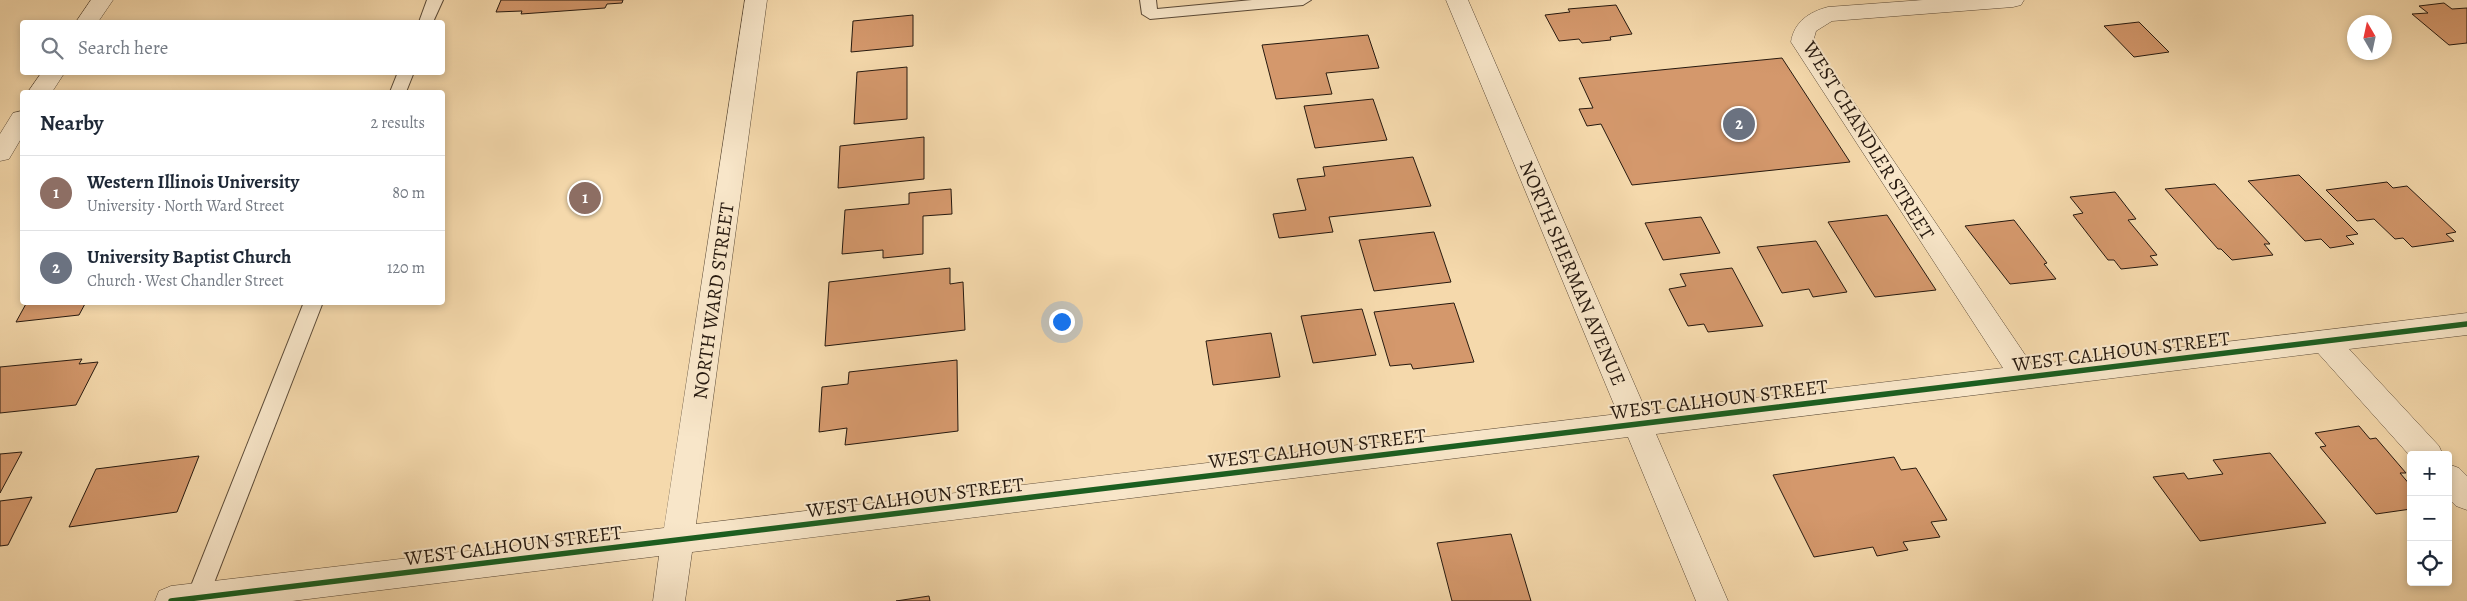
<!DOCTYPE html>
<meta charset="utf-8">
<style>
:root{--surface:#fff;--page:#f2f2f3;--text:#1f2937;--muted:#747a83;--line:#e0e1e3;--accent:#8f2418}
body{margin:0;font-family:Alegreya,serif;background:var(--page);color:var(--text)}
.controls{position:absolute;right:15px;bottom:15px;display:grid;overflow:hidden;border-radius:5px;box-shadow:0 2px 8px #0003}
.controls button{width:45px;height:45px;display:grid;place-items:center;padding:0;border:0;border-bottom:1px solid var(--line);background:var(--surface);color:var(--text);font:25px sans-serif}
.compass{position:absolute;left:2347px;top:15px;width:45px;height:45px;border-radius:50%;background:var(--surface);box-shadow:0 2px 8px #0003;rotate:351deg}
.you{position:absolute;left:1061px;top:321px;width:18px;height:18px;margin:-12px;border:4px solid #fff;border-radius:50%;background:#1a73e8;box-shadow:0 0 0 8px #1a73e833}
.badge{display:grid;place-items:center;width:32px;height:32px;border-radius:50%;background:var(--accent);color:#fff;font-size:16px;font-weight:700}
.pin{position:absolute;translate:-50% -50%;border:2px solid #fff;box-shadow:0 1px 5px #0006}
.list{margin:0;padding:0;list-style:none}
h2{display:flex;justify-content:space-between;align-items:center;height:65px;margin:0;padding:0 20px;font-size:21px}
h2 small{font-size:16px;font-weight:400;color:var(--muted)}
.list li{display:grid;grid-template-columns:32px 1fr auto;gap:15px;align-items:center;box-sizing:border-box;height:75px;padding:0 20px;border-top:1px solid var(--line)}
.list b{display:block;font-size:19px;white-space:nowrap}
.list p{margin:0;font-size:16px;white-space:nowrap;color:var(--muted)}
.list em{font-size:16px;font-style:normal;color:var(--muted)}
.icon{flex:none;width:28px;height:28px;fill:none;stroke:currentColor;stroke-width:2;stroke-linecap:round;stroke-linejoin:round}
.map{position:relative;flex:none;width:2467px;height:601px;overflow:hidden}
.search{position:absolute;background:var(--surface);box-shadow:0 2px 8px #0003;left:20px;top:20px;width:425px;height:55px;display:flex;align-items:center;gap:12px;box-sizing:border-box;padding:0 18px;border-radius:5px;color:var(--muted);font-size:19px}
.panel{position:absolute;background:var(--surface);box-shadow:0 2px 8px #0003;left:20px;top:90px;width:425px;height:215px;border-radius:5px}
.map>svg:first-child{display:block}
.building{fill:#d4986c;stroke:#26190f}
.lines{fill:none;stroke-linecap:round;stroke-linejoin:round}
.service-casing{stroke:#5a4936;stroke-width:2}
.minor-casing{stroke:#5a4936;stroke-width:1}
.service{fill:#f8e6c9;fill-rule:evenodd}
.minor{fill:#f8e6c9;fill-rule:evenodd}
.cycleway-casing{stroke:#f8e6c9;stroke-width:9}
.cycleway{stroke:#1b5e20;stroke-width:5.5}
.labels{text-anchor:middle;stroke-width:4;stroke-linejoin:round;paint-order:stroke}
.street-label{font-size:20px;fill:#26190f;stroke:#f8e6c9}
</style>
<div class="map">
<svg width="2467" height="601" viewBox="0 0 2467 601">
<rect width="100%" height="100%" fill="#f5d9ac"/>
<filter id="stains"><feTurbulence type="fractalNoise" baseFrequency=".004" numOctaves="4"/><feColorMatrix values="0 0 0 0 .2 0 0 0 0 .09 0 0 0 0 .02 0 0 0 .5 -.17"/></filter>
<radialGradient id="worn" r=".72"><stop offset=".6" stop-color="#630" stop-opacity="0"/><stop offset="1" stop-color="#630" stop-opacity=".3"/></radialGradient>
<g class="building">
<polygon points="501,0 623,0 622,3 607,4 605,8 521,14 522,11 496,12"/>
<polygon points="2444,3 2452,9 2467,8 2467,43 2449,45 2412,14 2428,13 2419,6"/>
<polygon points="1616,5 1632,34 1610,37 1611,40 1582,43 1579,39 1559,41 1545,15 1570,12 1568,9"/>
<polygon points="913,15 913,46 851,52 853,21"/>
<polygon points="2139,22 2169,52 2134,57 2104,26"/>
<polygon points="1368,35 1379,68 1326,73 1332,94 1276,99 1262,45"/>
<polygon points="1782,58 1850,162 1632,185 1601,124 1587,126 1579,109 1593,108 1579,78"/>
<polygon points="907,67 907,119 854,124 857,72"/>
<polygon points="1373,99 1387,140 1315,148 1304,106"/>
<polygon points="924,137 924,179 838,188 840,146"/>
<polygon points="1413,157 1431,206 1329,217 1333,232 1279,238 1273,214 1306,210 1297,179 1325,176 1323,167"/>
<polygon points="2299,175 2358,234 2346,236 2354,244 2330,248 2321,239 2305,241 2248,181"/>
<polygon points="2387,182 2393,188 2407,186 2456,232 2446,234 2454,241 2412,247 2403,238 2395,239 2374,219 2357,221 2326,190"/>
<polygon points="2215,184 2270,244 2264,244 2273,255 2232,260 2221,249 2218,249 2165,189"/>
<polygon points="951,189 952,214 923,216 923,254 883,258 883,250 842,254 845,210 909,204 909,193"/>
<polygon points="2115,192 2136,219 2128,220 2157,255 2150,256 2158,265 2121,269 2114,260 2108,260 2073,215 2083,213 2070,197"/>
<polygon points="1887,215 1936,290 1875,297 1828,222"/>
<polygon points="1701,217 1720,253 1663,260 1645,223"/>
<polygon points="2014,220 2047,263 2044,264 2056,279 2010,284 1965,226"/>
<polygon points="1434,232 1451,282 1374,291 1359,240"/>
<polygon points="1816,241 1847,292 1813,297 1809,289 1782,293 1757,247"/>
<polygon points="950,268 950,284 963,282 965,330 825,346 829,282"/>
<polygon points="1732,268 1763,326 1708,332 1704,324 1688,326 1669,289 1686,286 1680,274"/>
<polygon points="27,302 86,302 79,315 16,322"/>
<polygon points="1454,303 1474,362 1413,369 1411,364 1390,366 1374,312"/>
<polygon points="1362,309 1376,355 1313,363 1301,316"/>
<polygon points="1271,333 1280,377 1213,385 1206,341"/>
<polygon points="82,359 79,364 98,362 76,405 0,413 0,367"/>
<polygon points="957,360 958,431 845,445 847,428 819,432 822,387 848,384 849,372"/>
<polygon points="2359,426 2370,439 2376,438 2406,473 2400,473 2411,486 2411,509 2376,514 2320,447 2326,446 2315,433"/>
<polygon points="22,452 0,493 0,454"/>
<polygon points="2270,453 2326,523 2200,541 2153,477 2184,473 2188,479 2223,474 2213,460"/>
<polygon points="199,456 177,512 69,527 96,469"/>
<polygon points="1894,457 1901,470 1916,468 1947,520 1931,522 1940,537 1903,542 1908,550 1877,556 1873,547 1814,557 1773,475"/>
<polygon points="32,497 8,545 0,546 0,501"/>
<polygon points="1511,534 1531,601 1452,601 1437,543"/>
<polygon points="929,596 930,601 896,601"/>
</g>
<g class="lines">
<g class="service-casing">
<g id="service">
<polygon points="427,0 443,0 433,22 419,22"/>
<polygon points="1140,0 1156,0 1157,9 1252,0 1311,0 1303,5 1150,19 1142,14"/>
<polygon points="398,72 414,72 406,92 390,92"/>
<polygon points="304,302 323,302 207,601 185,601"/>
</g>
</g>
<g class="minor-casing">
<g id="minor">
<polygon points="91,0 113,0 98,22 76,22"/>
<path d="M 745,0 L 767,0 L 696,524 L 1618,414 L 1446,0 L 1468,0 L 1646,411 L 2003,368 L 1791,42 C 1794,22 1809,12 1828,7 L 1923,0 L 2024,0 L 2021,5 L 2013,7 L 1832,21 L 1816,31 L 1813,42 L 2032,365 L 2467,313 L 2467,335 L 2349,349 L 2439,446 L 2443,455 L 2411,455 L 2411,457 L 2318,353 L 1656,434 L 1728,601 L 1696,601 L 1628,437 L 692,552 L 685,601 L 653,601 L 659,556 L 292,601 L 155,601 L 159,591 L 171,586 L 664,528 Z"/>
<polygon points="42,72 65,72 52,92 28,92"/>
<polygon points="22,111 22,137 9,159 0,161 0,134 13,113"/>
<polygon points="2448,464 2459,468 2467,476 2467,510 2456,506 2448,498"/>
</g>
</g>
<use href="#service" class="service"/>
<use href="#minor" class="minor"/>
<g class="cycleway-casing">
<polyline id="cycleway" points="171,601 2467,324"/>
</g>
<use href="#cycleway" class="cycleway"/>
</g>
<g class="labels">
<g class="street-label">
<text transform="translate(1869 140) rotate(58)" y="7">WEST CHANDLER STREET</text>
<text transform="translate(1573 273) rotate(67)" y="7">NORTH SHERMAN AVENUE</text>
<text transform="translate(713 301) rotate(-82)" y="7">NORTH WARD STREET</text>
<text transform="translate(2121 351) rotate(-7)" y="7">WEST CALHOUN STREET</text>
<text transform="translate(1719 399) rotate(-7)" y="7">WEST CALHOUN STREET</text>
<text transform="translate(1317 448) rotate(-7)" y="7">WEST CALHOUN STREET</text>
<text transform="translate(915 497) rotate(-7)" y="7">WEST CALHOUN STREET</text>
<text transform="translate(513 545) rotate(-7)" y="7">WEST CALHOUN STREET</text>
</g>
</g>
<rect width="100%" height="100%" filter="url(#stains)"/>
<rect width="100%" height="100%" fill="url(#worn)"/>
</svg>
<div class="controls">
<button>+</button>
<button>−</button>
<button><svg class="icon" aria-label="locate" viewBox="0 0 24 24"><circle cx="12" cy="12" r="6"/><path d="M12 2v4M12 18v4M2 12h4M18 12h4"/></svg></button>
</div>
<svg class="compass" viewBox="-18 -18 36 36"><path d="M0-13l5 13h-10z" fill="#e53935"/><path d="M0 13l5-13h-10z" fill="#747a83"/></svg>
<div class="you"></div>
<div class="pin badge" style="left:585px;top:198px;background:#8d6e63">1</div>
<div class="pin badge" style="left:1739px;top:124px;background:#6b7280">2</div>
<div class="search"><svg class="icon" aria-label="search" viewBox="0 0 24 24"><circle cx="10" cy="10" r="6"/><path d="M15 15l6 6"/></svg>Search here</div>
<section class="panel">
<h2>Nearby<small>2 results</small></h2>
<ul class="list">
<li><span class="badge" style="background:#8d6e63">1</span><div><b>Western Illinois University</b><p>University · North Ward Street</p></div><em>80 m</em></li>
<li><span class="badge" style="background:#6b7280">2</span><div><b>University Baptist Church</b><p>Church · West Chandler Street</p></div><em>120 m</em></li>
</ul>
</section>
</div>
